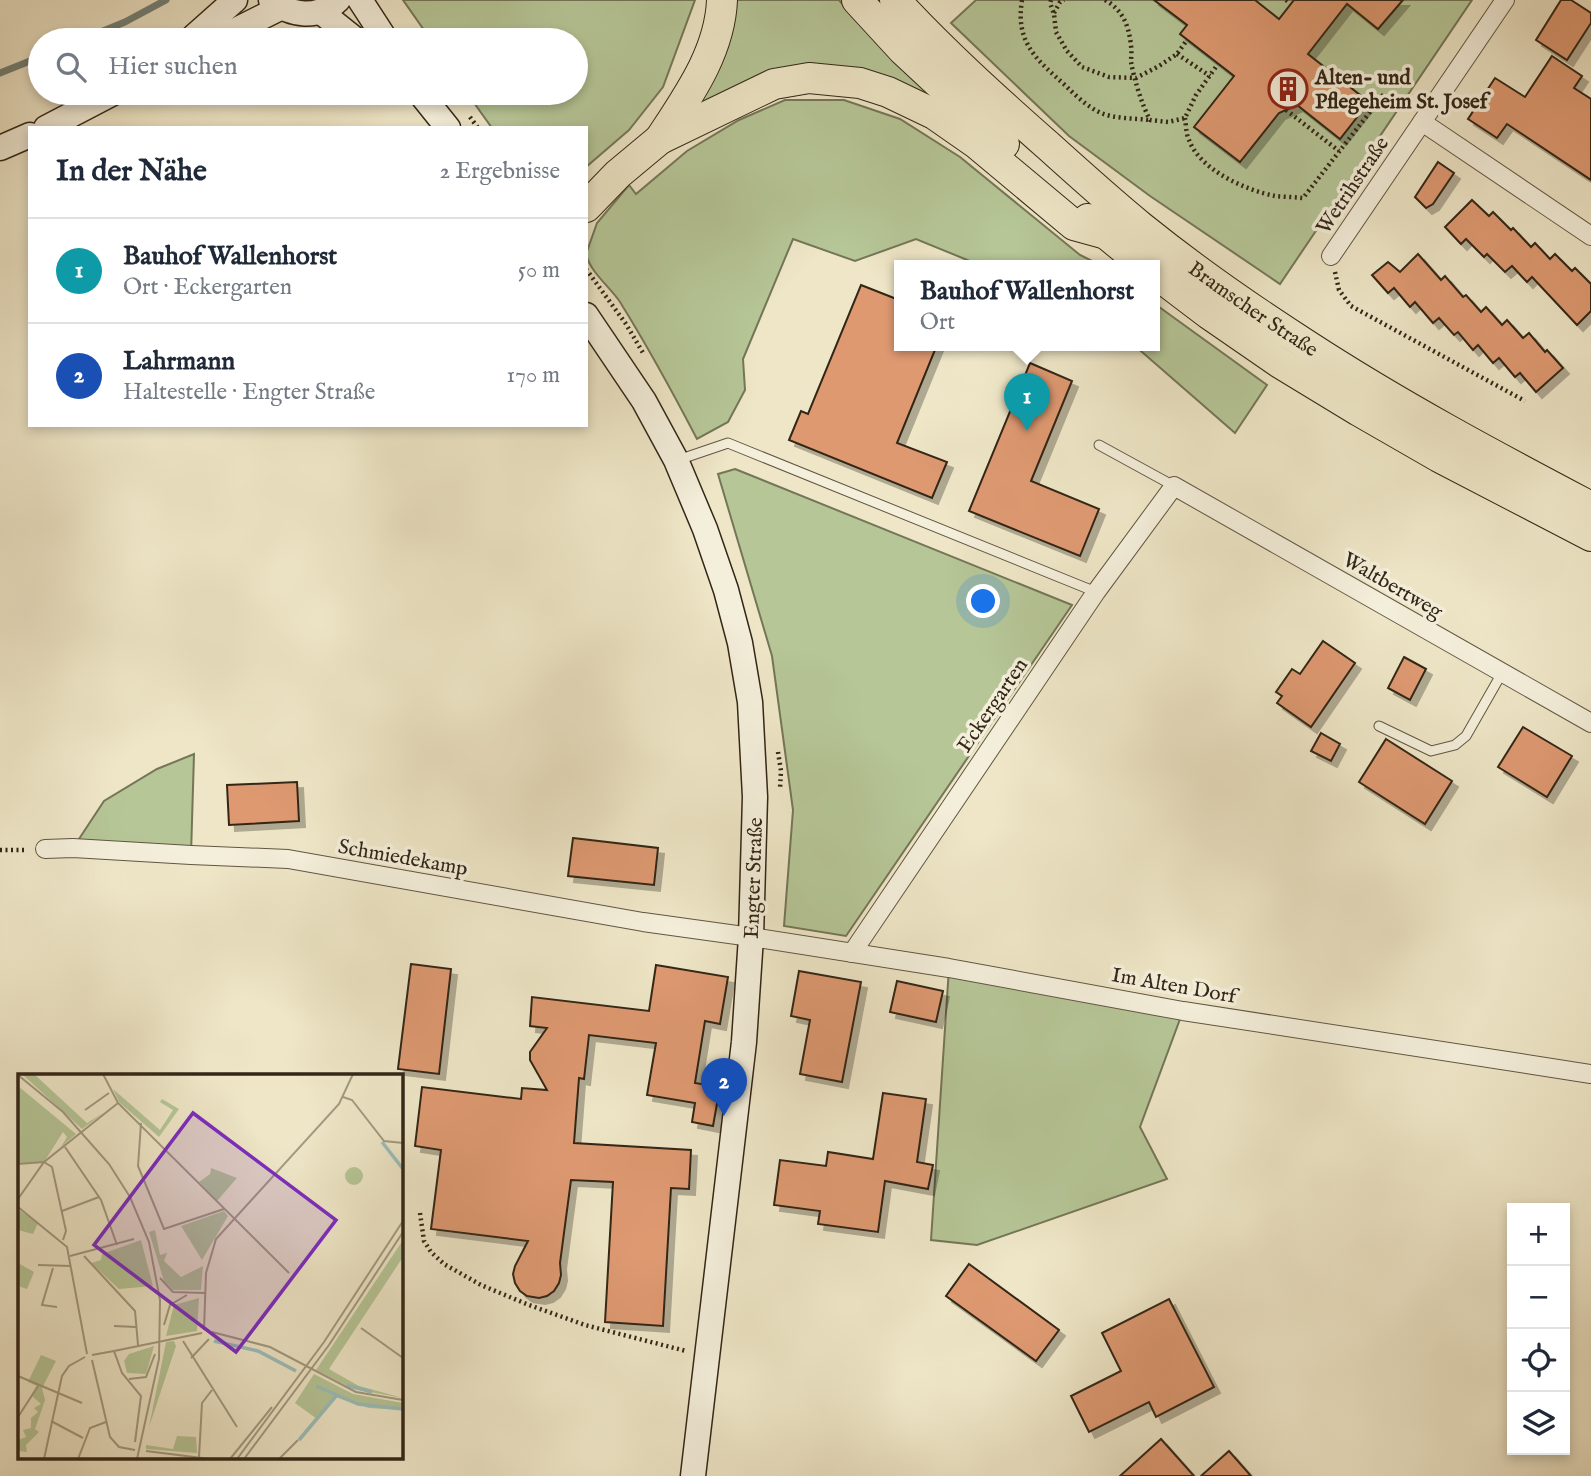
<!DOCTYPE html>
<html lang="de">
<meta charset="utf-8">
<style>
:root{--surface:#fff;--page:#f6f6f7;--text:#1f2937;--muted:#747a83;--line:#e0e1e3;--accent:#8f2418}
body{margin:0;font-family:"IM FELL English",serif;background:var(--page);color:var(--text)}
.controls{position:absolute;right:21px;bottom:21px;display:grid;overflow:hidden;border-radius:0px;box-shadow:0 4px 10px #0003}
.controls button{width:63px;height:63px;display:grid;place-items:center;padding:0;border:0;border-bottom:2px solid var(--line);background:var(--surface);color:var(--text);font:35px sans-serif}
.you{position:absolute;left:984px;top:602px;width:24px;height:24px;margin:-18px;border:5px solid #fff;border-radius:50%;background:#1a73e8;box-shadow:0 0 0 10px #1a73e833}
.badge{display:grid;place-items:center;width:46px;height:46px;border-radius:50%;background:var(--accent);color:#fff;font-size:23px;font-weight:700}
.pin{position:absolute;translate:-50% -58px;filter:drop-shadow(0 2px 4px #0008)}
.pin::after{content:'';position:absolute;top:37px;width:24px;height:21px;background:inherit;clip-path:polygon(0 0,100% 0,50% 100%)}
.popup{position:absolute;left:894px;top:260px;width:266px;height:91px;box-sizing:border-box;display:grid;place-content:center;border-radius:0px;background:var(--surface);filter:drop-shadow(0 2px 5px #0005);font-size:23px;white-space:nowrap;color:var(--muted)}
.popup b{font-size:26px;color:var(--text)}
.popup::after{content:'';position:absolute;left:50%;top:100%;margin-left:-14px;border:14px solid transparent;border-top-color:var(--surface)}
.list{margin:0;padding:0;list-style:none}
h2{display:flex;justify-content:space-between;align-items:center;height:91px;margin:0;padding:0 28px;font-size:30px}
h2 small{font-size:23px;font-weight:400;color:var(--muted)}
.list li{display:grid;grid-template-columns:46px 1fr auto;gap:21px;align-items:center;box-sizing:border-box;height:105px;padding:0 28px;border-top:2px solid var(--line)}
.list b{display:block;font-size:26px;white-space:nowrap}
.list p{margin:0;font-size:23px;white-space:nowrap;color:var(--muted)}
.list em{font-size:23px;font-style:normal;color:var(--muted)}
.icon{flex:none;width:38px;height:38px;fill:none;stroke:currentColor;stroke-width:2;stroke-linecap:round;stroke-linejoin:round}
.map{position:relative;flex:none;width:1591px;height:1476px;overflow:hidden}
.search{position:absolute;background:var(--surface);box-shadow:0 4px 10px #0003;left:28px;top:28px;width:560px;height:77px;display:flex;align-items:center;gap:18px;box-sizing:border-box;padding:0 24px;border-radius:38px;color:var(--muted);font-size:26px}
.panel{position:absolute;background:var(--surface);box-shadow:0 4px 10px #0003;left:28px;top:126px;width:560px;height:301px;border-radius:0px}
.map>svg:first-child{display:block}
.green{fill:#b6c697;stroke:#747657;stroke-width:2}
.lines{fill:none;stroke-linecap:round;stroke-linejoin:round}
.stream{stroke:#718179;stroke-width:7}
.building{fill:#de9971;stroke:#332617;stroke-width:2;filter:url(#shadow)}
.service-casing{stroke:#625643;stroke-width:11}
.minor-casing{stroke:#625643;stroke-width:20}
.secondary-casing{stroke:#332617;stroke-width:27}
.trunk-casing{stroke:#332617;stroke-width:32}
.path{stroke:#332617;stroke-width:4.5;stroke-dasharray:2 3.5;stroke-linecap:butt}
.service{stroke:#f4efdb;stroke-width:9}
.minor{stroke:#f4efdb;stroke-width:18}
.secondary{stroke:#f4efdb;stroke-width:24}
.trunk{stroke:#eee6c7;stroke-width:30}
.labels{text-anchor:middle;stroke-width:7;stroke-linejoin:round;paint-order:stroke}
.poi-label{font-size:21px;font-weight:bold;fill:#332617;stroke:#f4efdb;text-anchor:start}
.street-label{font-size:21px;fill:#332617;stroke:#f4efdb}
.inset-river{fill:none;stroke:#9bbebb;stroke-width:3.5}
.inset-road{fill:none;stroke:#a39981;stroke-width:2}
.view{fill:#7b2cbf;fill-opacity:0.15;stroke:#7b2cbf;stroke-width:3.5}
.inset-edge{fill:none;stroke:#332617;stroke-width:3.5}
</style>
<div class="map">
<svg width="1591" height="1476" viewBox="0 0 1591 1476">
<defs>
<filter id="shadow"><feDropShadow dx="6" dy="6" stdDeviation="0" flood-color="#0004"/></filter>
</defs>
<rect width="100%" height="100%" fill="#eee6c7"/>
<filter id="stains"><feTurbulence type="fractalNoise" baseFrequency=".00286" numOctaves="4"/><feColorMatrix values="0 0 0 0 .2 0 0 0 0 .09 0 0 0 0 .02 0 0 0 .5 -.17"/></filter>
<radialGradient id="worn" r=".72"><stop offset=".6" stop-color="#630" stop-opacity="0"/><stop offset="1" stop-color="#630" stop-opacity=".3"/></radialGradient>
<g class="green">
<polygon points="403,0 695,0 663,87 629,130 586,167 586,128 492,128 467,93 576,93 576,40 431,40"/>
<polygon points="731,0 839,0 856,20 955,116 884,79 687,115"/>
<polygon points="976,0 1472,0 1280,284 1150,196 1069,136 951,23"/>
<path d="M 785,100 L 844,100 L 900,119 L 960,157 L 1080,255 L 1100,265 L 1003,265 L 1000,263 L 977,264 L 916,239 L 855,261 L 793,239 L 743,359 L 745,390 L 728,422 L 697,439 C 673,393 648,347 620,302 C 610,287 590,272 586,254 L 597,223 L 629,185 L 636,194 L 687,151 L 739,120 Z"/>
<polygon points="1155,304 1267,385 1235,433 1134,345 1155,345"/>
<polygon points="735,469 1072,605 846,936 784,926 793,810 772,656 718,474"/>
<polygon points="194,754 191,855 73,848 104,801 157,769"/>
<polygon points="949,968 1183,1011 1140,1127 1167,1179 977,1245 931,1240"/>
</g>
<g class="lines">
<g class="stream">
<polyline points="81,40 125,22 166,0"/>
<polyline points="0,73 40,57"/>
</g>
</g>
<g class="building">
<polygon points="1154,0 1255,0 1279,19 1294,0 1403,0 1378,29 1347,4 1308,54 1369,102 1340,139 1297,105 1279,113 1240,162 1194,127 1234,76 1180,34 1187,25"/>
<polygon points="1561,0 1571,0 1591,13 1591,23 1567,60 1536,40"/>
<polygon points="1552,56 1582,76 1574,88 1591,99 1591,180 1507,124 1497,138 1468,119 1495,78 1525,97"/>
<polygon points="1438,162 1454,173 1433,204 1426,208 1415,197"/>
<polygon points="1472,200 1489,216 1493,212 1511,230 1513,228 1531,247 1535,243 1550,259 1555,254 1572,271 1575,268 1591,284 1591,311 1577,325 1532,277 1527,282 1512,266 1505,272 1487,254 1484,257 1466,239 1461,244 1445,227"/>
<polygon points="1418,254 1441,280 1445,276 1463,297 1466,295 1481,312 1486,307 1502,325 1507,320 1523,338 1529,333 1545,352 1547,350 1563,368 1536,392 1520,373 1515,377 1499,358 1493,363 1478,345 1473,350 1458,332 1454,335 1439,318 1433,323 1415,302 1410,307 1394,288 1388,293 1372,275 1388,262 1400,272"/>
<polygon points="861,285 899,300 899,345 937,345 897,443 947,462 932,498 789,440 801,411 808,414"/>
<polygon points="1030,363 1072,381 1031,481 1099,509 1080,556 969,511"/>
<polygon points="1323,641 1355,663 1311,727 1277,703 1282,696 1276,692 1292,669 1300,674"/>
<polygon points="1404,657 1426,669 1410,700 1388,688"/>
<polygon points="1523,727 1572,756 1547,797 1498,767"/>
<polygon points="1321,733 1340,744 1331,761 1311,751"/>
<polygon points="1386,739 1452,781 1425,824 1359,782"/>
<polygon points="297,782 299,821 229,825 227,785"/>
<polygon points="573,838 658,848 654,885 568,876"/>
<polygon points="411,964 451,969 439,1074 398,1069"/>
<polygon points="656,965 728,977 720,1024 705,1021 695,1083 720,1087 713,1126 692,1122 695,1103 647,1095 656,1043 589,1035 584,1079 579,1078 574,1143 691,1150 689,1189 671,1188 663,1326 605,1322 613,1182 571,1180 560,1263 561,1275 559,1283 554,1291 547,1296 539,1298 527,1296 520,1291 515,1283 513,1274 515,1266 528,1241 431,1229 441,1150 415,1146 422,1087 521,1099 522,1088 547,1090 530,1060 530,1052 547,1028 530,1026 532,997 649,1011"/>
<polygon points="799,971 861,982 842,1082 800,1074 810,1020 791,1016"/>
<polygon points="897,981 943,991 936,1022 890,1012"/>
<polygon points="883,1093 926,1099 917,1162 933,1165 928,1189 885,1181 878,1232 818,1224 820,1211 774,1205 780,1160 826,1166 828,1152 873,1159"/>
<polygon points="969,1264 1059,1330 1036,1361 946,1296"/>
<polygon points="1169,1299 1214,1387 1156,1417 1149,1402 1089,1432 1071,1396 1121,1371 1102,1333"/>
<polygon points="1161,1439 1194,1476 1120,1476"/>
<polygon points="1229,1451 1251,1476 1201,1476"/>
</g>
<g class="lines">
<g class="service-casing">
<g id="service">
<polyline points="1099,445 1174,486"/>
<polyline points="678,460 728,443 1096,592"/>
<polyline points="1379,726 1431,751 1455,745 1466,736 1502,673"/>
</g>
</g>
<g class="minor-casing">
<g id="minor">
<polyline points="1422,122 1591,236"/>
<polyline points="1331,256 1505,0"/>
<polyline points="45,849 73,848 191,855 288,859 643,922 751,937 949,968 1183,1011 1591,1074"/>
<polyline points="852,953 1096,592 1174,486 1591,723"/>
</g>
</g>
<g class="secondary-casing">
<g id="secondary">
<path d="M 271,0 C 291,16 318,20 338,0"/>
<polyline points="360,0 386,40"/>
<polyline points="321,12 356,40"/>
<polyline points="190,40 235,0"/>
<polyline points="216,40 280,8"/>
<polyline points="420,93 448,128"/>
<polyline points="46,128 113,93"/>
<polyline points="0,148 30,135"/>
<polyline points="586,315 644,401 676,460 705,529 726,590 740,643 750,702 755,797 751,937 744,1042 693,1476"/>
</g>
</g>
<g class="trunk-casing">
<g id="trunk">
<polyline points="857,0 903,50 1004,144"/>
<path id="s1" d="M 895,0 C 942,51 993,97 1045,143 C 1076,171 1108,200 1141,227 C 1193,269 1249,308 1305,344 C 1397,404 1494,456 1591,507"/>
<path d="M 660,139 C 688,96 720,52 722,0"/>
<polyline points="586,207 618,174 660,139 774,84 809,78 860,83 888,92 934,114 977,144 1074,225 1103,233"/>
<polyline points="1088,219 1144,265"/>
<polyline points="1155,273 1209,314 1280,363 1359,411 1439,457 1591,536"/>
</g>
</g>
<g class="path">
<path d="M 1022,0 C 1015,43 1037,60 1066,86 C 1076,96 1088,107 1101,113 C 1115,119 1134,118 1149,120"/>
<polyline points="1051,0 1050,3 1054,14 1056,32 1067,51 1082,67 1109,77 1136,78 1159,66 1177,54 1187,40"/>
<path d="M 1105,0 C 1123,10 1129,26 1131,46 C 1132,51 1131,57 1131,62 C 1134,79 1142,105 1150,120 L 1168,122 L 1185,118 L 1196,95 L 1218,64"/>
<polyline points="1286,0 1291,4"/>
<polyline points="1054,13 1060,2 1064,0"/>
<polyline points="1177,54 1210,76"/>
<polyline points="1286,110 1339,151"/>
<polyline points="470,117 478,128"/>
<path d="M 1185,118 C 1186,125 1186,134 1189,140 C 1200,170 1245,190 1275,196 C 1284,197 1294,197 1303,198 L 1384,94 L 1407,111"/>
<polyline points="586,269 626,324 643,353"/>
<polyline points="1335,272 1339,290 1351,306 1525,401"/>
<polyline points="778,752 781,771 780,789"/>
<polyline points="0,850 27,850"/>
<polyline points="420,1213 424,1241 431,1252 444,1264 481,1285 529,1305 585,1325 686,1351"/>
</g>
<use href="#service" class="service"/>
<use href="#minor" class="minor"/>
<use href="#secondary" class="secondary"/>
<use href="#trunk" class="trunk"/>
</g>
<defs>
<g id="building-ring" transform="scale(2.0125)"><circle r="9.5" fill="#f4efdb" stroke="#8f2418" stroke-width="1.5"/><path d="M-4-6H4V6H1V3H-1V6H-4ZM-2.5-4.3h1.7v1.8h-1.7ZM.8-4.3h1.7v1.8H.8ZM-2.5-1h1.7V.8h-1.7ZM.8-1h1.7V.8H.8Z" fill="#8f2418"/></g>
</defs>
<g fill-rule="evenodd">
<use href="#building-ring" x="1288" y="89"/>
</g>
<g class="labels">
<g class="poi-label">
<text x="1315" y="84">Alten- und<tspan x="1315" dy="24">Pflegeheim St. Josef</tspan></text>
</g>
<g class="street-label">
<text transform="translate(1352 185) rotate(-56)" y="7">Wetrihstraße</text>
<text dy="7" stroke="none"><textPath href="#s1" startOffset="474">Bramscher Straße</textPath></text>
<text transform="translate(1393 585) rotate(30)" y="7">Waltbertweg</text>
<text transform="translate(992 705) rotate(-56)" y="7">Eckergarten</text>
<text transform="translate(403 857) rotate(10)" y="7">Schmiedekamp</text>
<text transform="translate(753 878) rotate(-88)" y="7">Engter Straße</text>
<text transform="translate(1174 985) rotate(10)" y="7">Im Alten Dorf</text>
</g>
</g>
<g transform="translate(18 1074)">
<rect width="385" height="385" fill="#eee6c7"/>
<path d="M 4,0 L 16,0 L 69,49 L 87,38 L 64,55 ZM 0,12 L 58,60 L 43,73 L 49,63 L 45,58 L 26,88 L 0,90 ZM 95,15 L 142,56 L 155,36 L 142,28 L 144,25 L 161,35 L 141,63 L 101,28 ZM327 102a9 9 0 1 1 18 0a9 9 0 1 1-18 0ZM 193,94 L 219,104 L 199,127 L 181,108 L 192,100 ZM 1,136 L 20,149 L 15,160 L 0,156 ZM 206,137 L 210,142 L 184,186 L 163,152 ZM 137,156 L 142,181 L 149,179 L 146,187 L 163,203 L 185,192 L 183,216 L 155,216 L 146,207 L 131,158 ZM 123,166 L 135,212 L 101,215 L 73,189 L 83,186 L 84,180 ZM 385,166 L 385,183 L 311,295 L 341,312 L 385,324 L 335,315 L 298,296 ZM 0,189 L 16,198 L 9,215 L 0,212 ZM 181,224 L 179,257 L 148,262 L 156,231 ZM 156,267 L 158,272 L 131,353 L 148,268 ZM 136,272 L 128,300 L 109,299 L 106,287 L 111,280 ZM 23,281 L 38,287 L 24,314 L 27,326 L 17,355 L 21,358 L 8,371 L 9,378 L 0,377 L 0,366 L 8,363 L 5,356 L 13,354 L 13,344 L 20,338 L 16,334 L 23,330 L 14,322 L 19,312 L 10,308 ZM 296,300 L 335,320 L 385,329 L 385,336 L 351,334 L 317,323 L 299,345 L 277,329 ZM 159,362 L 178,363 L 179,379 L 128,375 L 128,371 L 155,375 Z" fill="#b6c697"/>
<path class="inset-river" d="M 364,68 L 385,95M 196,267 L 240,277 L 278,297M 329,311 L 354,318M 298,312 L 340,330 L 385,335M 281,366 L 318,322"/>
<path class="inset-road" d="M 85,0 L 100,29 L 271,199M 0,1 L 45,38 L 91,90 L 112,123 L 131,168 L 142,226 L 141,285 L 119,385M 325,23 L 334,26 L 366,67 L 385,69M 67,36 L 91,19M 123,49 L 120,92 L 146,155 L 206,135M 47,73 L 83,126 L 99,171M 0,90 L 26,88 L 34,93 L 48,157 L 45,166M 0,125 L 26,88 L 100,29M 0,133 L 49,173 L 69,280M 44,137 L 81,123M 52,182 L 116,165M 66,182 L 117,237 L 120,271M 20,191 L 53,192M 35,194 L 24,231 L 39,233M 142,204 L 155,218 L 187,219M 146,251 L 152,231 L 169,221M 96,252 L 118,253M 343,254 L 385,284M 186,256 L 188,199 L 198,165 L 321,30 L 335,0M 194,258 L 252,273 L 338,318 L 385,326M 165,267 L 219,353M 96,277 L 184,259M 96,277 L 104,299 L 123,322 L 117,368M 74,281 L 96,277M 173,284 L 191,265M 74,286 L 92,363 L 101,373 L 117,376M 0,302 L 64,329M 111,305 L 128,303 L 137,280M 0,343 L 20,312M 33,347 L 65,364M 128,377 L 192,385M 181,383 L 184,329 L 194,316M 26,385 L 44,302 L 51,292 L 67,283M 60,385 L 72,354 L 88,348M 212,385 L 254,333M 219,385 L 306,268 L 385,147M 226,385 L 311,271 L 385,158M 261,385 L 280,366"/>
<path class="view" d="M 175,39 L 318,146 L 218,278 L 76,171 Z"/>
<rect width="385" height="385" class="inset-edge"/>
</g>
<rect width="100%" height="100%" filter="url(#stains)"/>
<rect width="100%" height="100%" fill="url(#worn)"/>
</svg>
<div class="controls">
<button>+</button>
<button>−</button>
<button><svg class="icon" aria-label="locate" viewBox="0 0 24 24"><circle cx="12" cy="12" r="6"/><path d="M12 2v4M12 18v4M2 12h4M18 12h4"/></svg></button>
<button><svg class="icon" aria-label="layers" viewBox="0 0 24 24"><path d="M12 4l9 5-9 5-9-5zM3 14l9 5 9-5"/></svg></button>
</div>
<div class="you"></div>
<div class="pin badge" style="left:1027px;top:431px;background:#0f9aa8">1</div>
<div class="popup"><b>Bauhof Wallenhorst</b>Ort</div>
<div class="pin badge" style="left:724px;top:1116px;background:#1a4fb4">2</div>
<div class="search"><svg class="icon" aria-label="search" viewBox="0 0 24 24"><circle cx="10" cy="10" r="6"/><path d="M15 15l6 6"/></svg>Hier suchen</div>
<section class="panel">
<h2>In der Nähe<small>2 Ergebnisse</small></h2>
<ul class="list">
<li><span class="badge" style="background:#0f9aa8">1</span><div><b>Bauhof Wallenhorst</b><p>Ort · Eckergarten</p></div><em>50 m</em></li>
<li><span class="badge" style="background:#1a4fb4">2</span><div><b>Lahrmann</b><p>Haltestelle · Engter Straße</p></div><em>170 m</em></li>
</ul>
</section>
</div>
